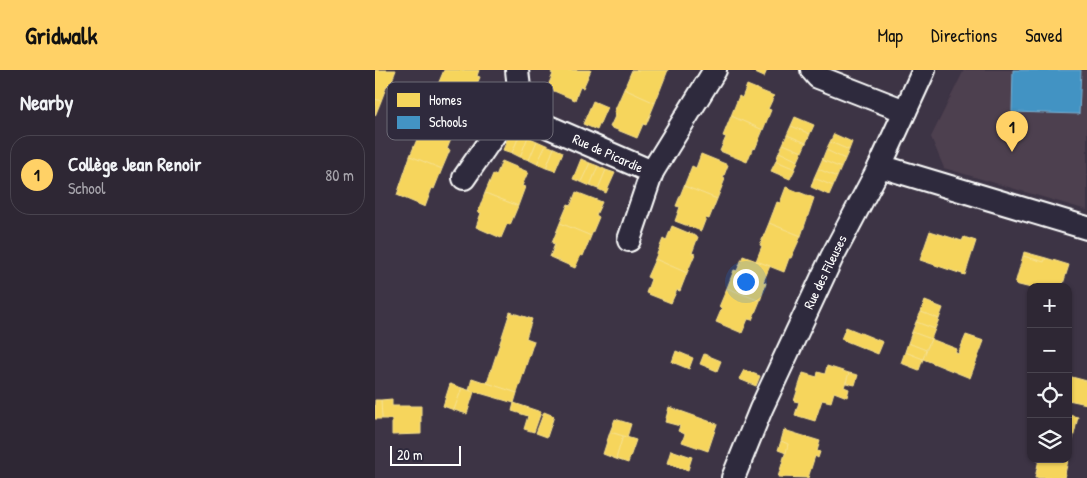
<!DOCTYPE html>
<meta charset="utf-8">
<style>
:root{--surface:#2e2734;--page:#3a3340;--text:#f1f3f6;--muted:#a7a5ac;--line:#49444f;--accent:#ffd166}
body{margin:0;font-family:"Patrick Hand",sans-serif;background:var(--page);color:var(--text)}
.controls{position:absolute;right:15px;bottom:15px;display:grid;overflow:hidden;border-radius:10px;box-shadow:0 1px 4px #0004}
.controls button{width:45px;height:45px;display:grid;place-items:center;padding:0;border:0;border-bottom:1px solid var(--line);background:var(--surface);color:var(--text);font:25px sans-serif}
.scale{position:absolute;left:15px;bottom:12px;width:71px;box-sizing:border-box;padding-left:5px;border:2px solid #fff;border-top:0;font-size:14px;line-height:18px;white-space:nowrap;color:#fff;-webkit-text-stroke:4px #2f2a3d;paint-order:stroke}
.you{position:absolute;left:370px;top:211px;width:18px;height:18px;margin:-12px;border:4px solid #fff;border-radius:50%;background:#1a73e8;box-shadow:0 0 0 8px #1a73e833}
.badge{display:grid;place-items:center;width:32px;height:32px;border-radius:50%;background:var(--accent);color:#111;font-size:16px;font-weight:700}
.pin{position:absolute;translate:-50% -41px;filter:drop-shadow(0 1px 2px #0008)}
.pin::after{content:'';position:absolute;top:26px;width:18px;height:15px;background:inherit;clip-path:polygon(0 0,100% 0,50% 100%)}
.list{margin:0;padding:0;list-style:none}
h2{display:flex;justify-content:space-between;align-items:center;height:65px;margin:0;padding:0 20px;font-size:21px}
h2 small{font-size:16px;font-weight:400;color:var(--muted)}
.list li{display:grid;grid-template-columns:32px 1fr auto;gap:15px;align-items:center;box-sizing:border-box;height:80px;margin:0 10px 10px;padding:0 10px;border:1px solid var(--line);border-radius:20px}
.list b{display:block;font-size:19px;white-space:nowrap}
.list p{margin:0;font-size:16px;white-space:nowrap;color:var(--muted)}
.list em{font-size:16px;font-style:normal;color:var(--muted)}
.icon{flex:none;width:28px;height:28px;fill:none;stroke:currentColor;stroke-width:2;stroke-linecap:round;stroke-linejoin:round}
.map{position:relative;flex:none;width:712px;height:408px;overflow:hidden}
header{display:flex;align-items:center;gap:30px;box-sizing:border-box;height:70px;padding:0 25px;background:var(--accent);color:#111}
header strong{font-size:24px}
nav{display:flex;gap:28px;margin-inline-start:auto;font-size:18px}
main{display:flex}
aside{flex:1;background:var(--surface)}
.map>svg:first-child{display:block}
.built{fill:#4e404f}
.homes{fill:#f6d55c;stroke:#f9e28d}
.schools{fill:#4393c3;stroke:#7bb3d5}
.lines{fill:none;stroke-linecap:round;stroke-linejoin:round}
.minor-casing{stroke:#fff;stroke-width:26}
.minor{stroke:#2f2a3d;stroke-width:22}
.labels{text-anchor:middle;stroke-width:5;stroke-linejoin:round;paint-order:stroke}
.street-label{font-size:14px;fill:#fff;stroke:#2f2a3d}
.key{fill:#2f2a3d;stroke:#6d6a77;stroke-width:1}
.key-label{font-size:14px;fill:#fff}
</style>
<header>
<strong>Gridwalk</strong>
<nav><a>Map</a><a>Directions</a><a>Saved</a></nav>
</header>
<main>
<aside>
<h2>Nearby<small></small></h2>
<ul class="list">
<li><span class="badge">1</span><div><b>Collège Jean Renoir</b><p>School</p></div><em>80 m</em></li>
</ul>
</aside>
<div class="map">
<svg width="712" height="408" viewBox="0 0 712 408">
<rect width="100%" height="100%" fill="#3d3445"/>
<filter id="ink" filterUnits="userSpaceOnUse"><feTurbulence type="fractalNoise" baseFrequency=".02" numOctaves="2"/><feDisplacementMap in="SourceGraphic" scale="10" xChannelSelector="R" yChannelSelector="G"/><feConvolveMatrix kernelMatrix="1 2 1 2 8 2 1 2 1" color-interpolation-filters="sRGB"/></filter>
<g filter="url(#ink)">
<polygon class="built" points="589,0 712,0 712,140 569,98 556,67"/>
<g class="homes">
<polygon points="0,0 21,0 15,16 12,15 6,31 0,29"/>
<polygon points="69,0 104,0 102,6 105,7 97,26 64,12"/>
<polygon points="178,0 216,0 208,18 205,17 200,30 172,18 178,4 176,3"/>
<polygon points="257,0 293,0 280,33 249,19"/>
<polygon points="381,0 392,0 389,7 380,3"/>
<polygon points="64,12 97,26 90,44 87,43 79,62 53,50 60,33 56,32"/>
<polygon points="372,15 399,26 393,39 396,40 388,60 356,46 364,26 367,28"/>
<polygon points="249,19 280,33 271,55 268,54 262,68 235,57 241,44 239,42"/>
<polygon points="0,29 6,31 0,46"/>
<polygon points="218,31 232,37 222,60 208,54"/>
<polygon points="356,46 388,60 380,79 378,77 372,92 345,81 351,67 348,66"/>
<polygon points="420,47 439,55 435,64 416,56"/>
<polygon points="53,50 79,62 72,79 75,80 67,99 35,86 43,67 45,68"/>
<polygon points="416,56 435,64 431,73 412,65"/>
<polygon points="136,60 145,64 137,83 128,80"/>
<polygon points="145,64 153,67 145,87 137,83"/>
<polygon points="459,64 477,72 474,80 455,72"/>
<polygon points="412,65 431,73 427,82 408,74"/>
<polygon points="153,67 162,71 154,90 145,87"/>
<polygon points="162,71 171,75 162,94 154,90"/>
<polygon points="455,72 474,80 470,89 451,80"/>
<polygon points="408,74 427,82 423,91 404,82"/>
<polygon points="171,75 179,78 171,98 162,94"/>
<polygon points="179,78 188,82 180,101 171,98"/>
<polygon points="451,80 470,89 466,98 447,90"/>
<polygon points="404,82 423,91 420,99 401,91"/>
<polygon points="326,84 353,95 348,108 350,109 342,129 309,116 317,96 321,98"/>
<polygon points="35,86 67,99 59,119 57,118 50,137 22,125"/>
<polygon points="206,89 215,93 206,112 198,109"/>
<polygon points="447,90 466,98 462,107 443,99"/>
<polygon points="127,91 153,102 147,116 150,117 143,136 110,123 118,104 121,106"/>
<polygon points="401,91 420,99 415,109 396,101"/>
<polygon points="215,93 223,96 215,116 206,112"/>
<polygon points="223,96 231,100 223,119 215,116"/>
<polygon points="443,99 462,107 458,116 439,108"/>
<polygon points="231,100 240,103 231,123 223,119"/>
<polygon points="439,108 458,116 454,125 436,117"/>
<polygon points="309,116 342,129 334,149 331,148 326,161 300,151 305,137 301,136"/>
<polygon points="411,117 439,128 426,166 394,153 402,132 405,133"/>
<polygon points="201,122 227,132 221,145 224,147 216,166 185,153 193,134 196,135"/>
<polygon points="110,123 143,136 135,155 132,154 126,168 101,157 106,143 103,142"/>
<polygon points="185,153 216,166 208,186 206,185 200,198 175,187 180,174 177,173"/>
<polygon points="394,153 426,166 416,188 414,188 409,202 381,191 387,176 385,175"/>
<polygon points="297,156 323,167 317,183 320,184 312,203 280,189 288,169 291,171"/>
<polygon points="555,161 587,171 589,167 601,171 590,205 545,190"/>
<polygon points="649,182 671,188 669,192 648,186"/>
<polygon points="368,186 395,196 388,212 391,213 385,231 352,218 359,200 362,201"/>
<polygon points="648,186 669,192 671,188 694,195 687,217 656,217 656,218 640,214"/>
<polygon points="280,189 312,203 305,221 302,220 296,233 271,223 276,209 272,207"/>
<polygon points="352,218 385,231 377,250 373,249 367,263 341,252 347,238 344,237"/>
<polygon points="550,231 568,238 564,249 546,242"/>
<polygon points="135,242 157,249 151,268 159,271 142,323 112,313"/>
<polygon points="546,242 564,249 560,259 541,252"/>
<polygon points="541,252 560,259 556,269 537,262"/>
<polygon points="471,257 508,272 503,284 466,269"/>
<polygon points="537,262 556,269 551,280 533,273"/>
<polygon points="591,265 609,271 595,308 548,289 556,269 582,279 580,282 583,284"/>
<polygon points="533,273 551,280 548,289 530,282"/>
<polygon points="301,281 318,288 314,299 297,292"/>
<polygon points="530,282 548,289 544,300 526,293"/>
<polygon points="329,284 346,291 342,301 325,294"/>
<polygon points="452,296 474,303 469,317 474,319 472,327 459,322 456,332 447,330 440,351 420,345 424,332 419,331 428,303 442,307 443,302 450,304"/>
<polygon points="369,300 385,306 381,316 364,309"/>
<polygon points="474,303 483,305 480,315 471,313"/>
<polygon points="693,306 712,311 712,334 693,330"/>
<polygon points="97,308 142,323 139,333 94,320"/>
<polygon points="75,314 87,318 79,340 68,336"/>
<polygon points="87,318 99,322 92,344 79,340"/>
<polygon points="17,329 17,336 46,336 46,364 17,365 17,349 7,349 6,330"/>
<polygon points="0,330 6,330 7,349 0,349"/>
<polygon points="139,333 166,342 159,362 149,359 153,346 137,341"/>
<polygon points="294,337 342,354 333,381 307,372 310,364 303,361 305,356 290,352"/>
<polygon points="169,342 179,346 172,367 161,363"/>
<polygon points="693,345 703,347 689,408 660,408 664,389 693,389"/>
<polygon points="240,349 256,354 252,367 235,362"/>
<polygon points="409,360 445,371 442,381 445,382 443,388 440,386 433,408 403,407 413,374 406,371"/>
<polygon points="235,362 248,366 241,389 228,384"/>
<polygon points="248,366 261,370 253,393 241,389"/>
<polygon points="406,371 413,374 411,383 403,380"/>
<polygon points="296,380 317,387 313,400 292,393"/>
</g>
<polygon class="schools" points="638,0 706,0 704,44 637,42"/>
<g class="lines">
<g class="minor-casing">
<g id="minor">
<polyline points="142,0 145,27 160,51 277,102 340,0"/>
<polyline points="437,0 443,7 530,41"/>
<polyline points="505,96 712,158"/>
<polyline points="89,108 145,27"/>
<polyline points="254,170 277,102"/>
<polyline points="358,408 386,339 457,187 505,96 549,0"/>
</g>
</g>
<use href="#minor" class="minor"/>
</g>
</g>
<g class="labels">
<g class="street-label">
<text transform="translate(233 83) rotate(24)" y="5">Rue de Picardie</text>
<text transform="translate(450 202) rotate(-64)" y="5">Rue des Fileuses</text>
</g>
</g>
<rect x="12" y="12" width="166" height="58" rx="8" class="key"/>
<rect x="22" y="23" width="23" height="14" fill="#f6d55c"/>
<rect x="22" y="46" width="23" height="13" fill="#4393c3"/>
<g class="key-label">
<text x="54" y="35">Homes</text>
<text x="54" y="57">Schools</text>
</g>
</svg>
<div class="controls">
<button>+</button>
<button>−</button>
<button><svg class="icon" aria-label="locate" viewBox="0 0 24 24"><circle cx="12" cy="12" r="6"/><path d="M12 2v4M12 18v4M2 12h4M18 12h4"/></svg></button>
<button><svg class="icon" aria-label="layers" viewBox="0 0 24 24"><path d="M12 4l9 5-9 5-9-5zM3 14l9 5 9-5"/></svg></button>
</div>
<div class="scale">20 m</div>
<div class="you"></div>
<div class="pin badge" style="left:637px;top:82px">1</div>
</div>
</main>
